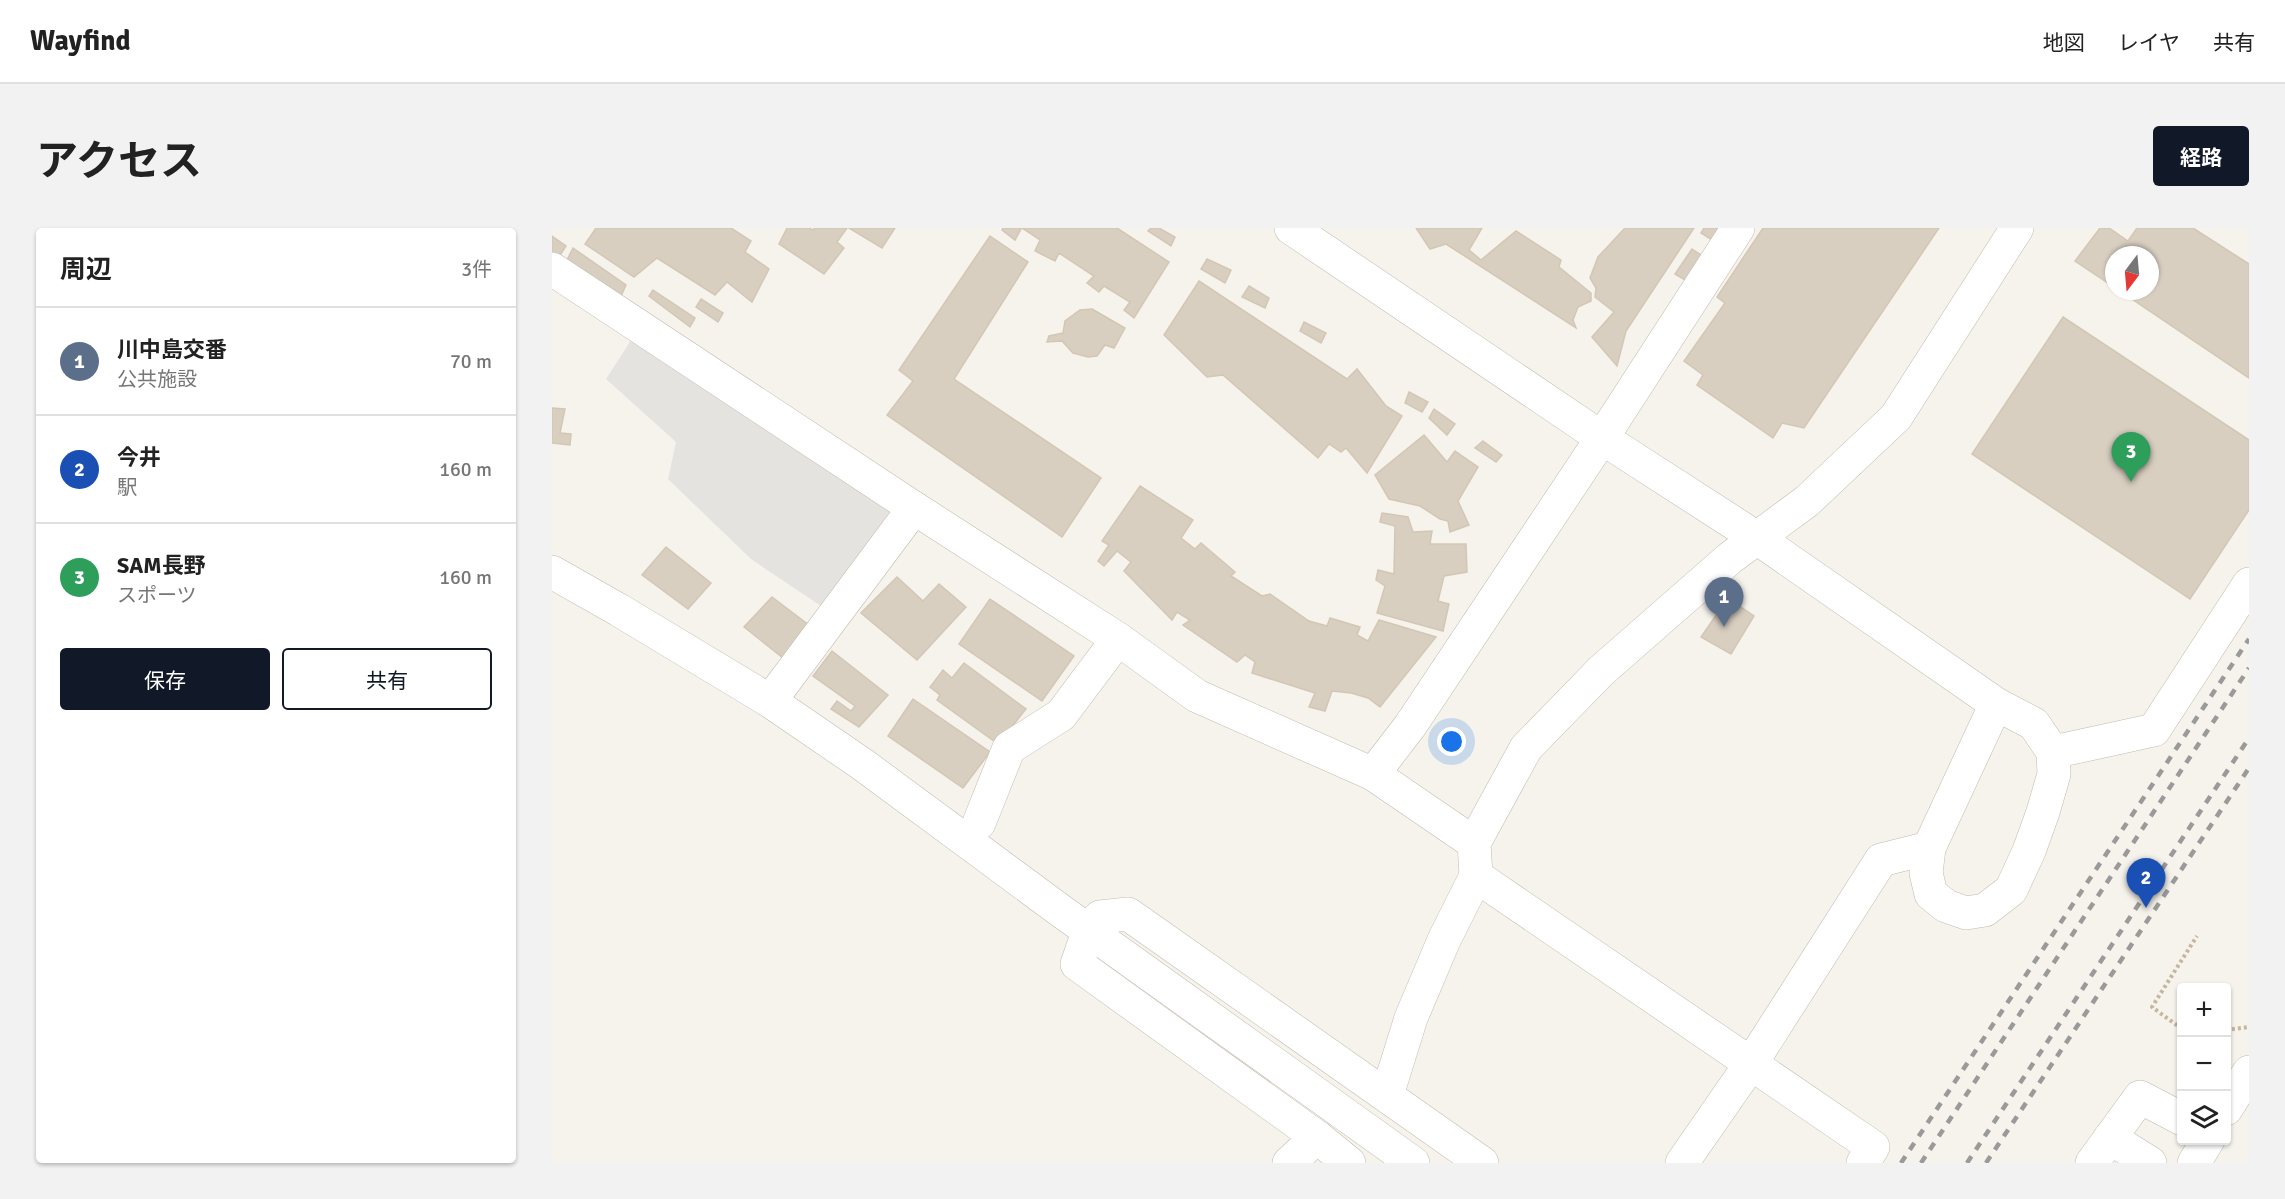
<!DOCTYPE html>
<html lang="ja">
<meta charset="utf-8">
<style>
:root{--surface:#fff;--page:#f2f2f2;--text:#222;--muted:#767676;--line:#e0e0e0;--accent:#111827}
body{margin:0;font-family:Signika,"Noto Sans JP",sans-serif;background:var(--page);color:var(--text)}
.controls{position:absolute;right:18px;bottom:18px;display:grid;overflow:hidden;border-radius:6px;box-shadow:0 2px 4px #0004}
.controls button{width:54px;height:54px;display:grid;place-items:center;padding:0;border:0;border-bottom:2px solid var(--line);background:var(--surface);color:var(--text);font:30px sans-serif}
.compass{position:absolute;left:1553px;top:18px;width:54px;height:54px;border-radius:50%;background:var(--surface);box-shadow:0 2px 4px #0004;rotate:196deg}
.you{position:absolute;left:900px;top:514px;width:21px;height:21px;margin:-15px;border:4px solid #fff;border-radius:50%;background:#1a73e8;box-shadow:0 0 0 9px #1a73e833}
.badge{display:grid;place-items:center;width:39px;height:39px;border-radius:50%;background:var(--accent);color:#fff;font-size:20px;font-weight:700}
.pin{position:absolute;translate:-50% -50px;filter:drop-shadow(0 2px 3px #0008)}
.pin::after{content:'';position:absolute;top:32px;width:21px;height:18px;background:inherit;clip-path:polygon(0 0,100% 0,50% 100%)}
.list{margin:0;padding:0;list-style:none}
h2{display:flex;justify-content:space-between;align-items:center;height:78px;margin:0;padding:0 24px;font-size:26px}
h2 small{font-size:20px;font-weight:400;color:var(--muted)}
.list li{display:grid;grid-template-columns:39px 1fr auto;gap:18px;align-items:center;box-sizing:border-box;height:108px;padding:0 24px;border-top:2px solid var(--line)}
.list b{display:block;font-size:22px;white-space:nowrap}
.list p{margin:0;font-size:20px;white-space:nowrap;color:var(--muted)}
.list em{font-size:20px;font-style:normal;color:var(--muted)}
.actions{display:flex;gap:12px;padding:18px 24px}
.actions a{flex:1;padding:14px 0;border:2px solid var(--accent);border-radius:6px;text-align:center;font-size:21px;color:var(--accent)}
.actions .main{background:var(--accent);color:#fff}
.icon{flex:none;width:33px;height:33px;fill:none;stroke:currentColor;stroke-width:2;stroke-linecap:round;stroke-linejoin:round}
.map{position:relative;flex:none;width:1697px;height:935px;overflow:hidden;border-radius:6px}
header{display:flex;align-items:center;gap:36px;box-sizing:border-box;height:84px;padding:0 30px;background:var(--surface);border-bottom:2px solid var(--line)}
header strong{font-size:28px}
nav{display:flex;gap:33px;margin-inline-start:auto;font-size:21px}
.intro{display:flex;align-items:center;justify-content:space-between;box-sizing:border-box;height:144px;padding:0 36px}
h1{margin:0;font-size:42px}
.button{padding:15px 27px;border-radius:6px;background:var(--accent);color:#fff;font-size:21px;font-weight:700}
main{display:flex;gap:36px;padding:0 36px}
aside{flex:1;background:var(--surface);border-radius:6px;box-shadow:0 2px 4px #0004}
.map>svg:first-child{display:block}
.parking{fill:#e5e3e0}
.building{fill:#d8cfc1;stroke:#d3c7b4;stroke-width:1.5}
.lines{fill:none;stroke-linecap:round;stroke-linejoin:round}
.minor-casing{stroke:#c2bbae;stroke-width:34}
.path{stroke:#c4b79f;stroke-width:4;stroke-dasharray:3 3;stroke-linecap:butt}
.minor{stroke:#fff;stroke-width:33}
.rail{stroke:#9a9a9a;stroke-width:4.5;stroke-dasharray:8 8;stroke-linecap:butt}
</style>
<header>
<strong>Wayfind</strong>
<nav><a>地図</a><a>レイヤ</a><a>共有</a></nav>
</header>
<div class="intro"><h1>アクセス</h1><a class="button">経路</a></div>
<main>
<aside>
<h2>周辺<small>3件</small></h2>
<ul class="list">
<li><span class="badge" style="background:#5c6f8a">1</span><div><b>川中島交番</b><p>公共施設</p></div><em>70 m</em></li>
<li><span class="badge" style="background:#1a4fb4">2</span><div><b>今井</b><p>駅</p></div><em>160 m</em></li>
<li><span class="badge" style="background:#2e9e5b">3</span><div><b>SAM長野</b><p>スポーツ</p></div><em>160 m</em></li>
</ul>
<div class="actions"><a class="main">保存</a><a>共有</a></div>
</aside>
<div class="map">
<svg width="1697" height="935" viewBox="0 0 1697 935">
<rect width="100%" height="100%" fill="#f6f3ec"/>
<polygon class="parking" points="81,109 346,284 275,382 199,331 116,251 124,214 54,151"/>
<g class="building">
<polygon points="44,0 179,0 199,13 193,24 217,41 200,74 175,54 163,67 105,30 82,49 33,16"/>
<polygon points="235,0 257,0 261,2 263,0 295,0 285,14 292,20 272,46 227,16"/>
<polygon points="297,0 343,0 330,20"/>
<polygon points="451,0 467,0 469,1 463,12 450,2"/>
<polygon points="470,0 565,0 617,34 582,90 572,82 578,74 552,58 547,64 535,55 542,48 507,25 503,33 483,23 488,12"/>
<polygon points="599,0 607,0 623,9 619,18 596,3"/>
<polygon points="864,0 930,0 917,22 929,32 964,3 1009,32 1007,39 1039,65 1039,73 1026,79 1021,92 1024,100 894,16 878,21"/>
<polygon points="1073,0 1142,0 1074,103 1065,138 1040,109 1062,84 1043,69 1044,60 1038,50 1046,29"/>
<polygon points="1152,0 1167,0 1160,12 1149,5"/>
<polygon points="1211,0 1387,0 1252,200 1230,195 1221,210 1145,157 1151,147 1132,133 1173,75 1165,69"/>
<polygon points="1548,0 1557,0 1576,13 1585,0 1641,0 1697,36 1697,150 1568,63 1598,63 1598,27 1562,27 1562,59 1523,33"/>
<polygon points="0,8 14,18 7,29 0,24"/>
<polygon points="438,8 476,34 402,151 549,250 510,309 335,187 361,153 347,142"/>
<polygon points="21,20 74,57 68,70 15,32"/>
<polygon points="1140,21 1149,27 1133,52 1123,46"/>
<polygon points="655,31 679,42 673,55 649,41"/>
<polygon points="647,53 795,151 805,141 834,178 850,188 815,245 794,220 789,224 777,216 766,230 671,147 655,149 612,107"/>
<polygon points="697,58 717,70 713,80 690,69"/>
<polygon points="101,62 143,90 138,99 97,68"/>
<polygon points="149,71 171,85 166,94 144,79"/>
<polygon points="540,81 573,100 562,120 553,117 545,128 536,129 521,125 510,113 495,114 497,108 511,105 513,93 528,82"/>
<polygon points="1511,89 1697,212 1697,282 1638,371 1420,226"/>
<polygon points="752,94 774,105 769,115 748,103"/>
<polygon points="857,164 876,174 870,184 853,175"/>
<polygon points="0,180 13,181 8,205 19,206 18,217 0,215"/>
<polygon points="882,181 903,196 895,207 877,190"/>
<polygon points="872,207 895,234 903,223 926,239 906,273 917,297 898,304 896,293 888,291 868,278 837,271 823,247"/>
<polygon points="931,213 950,227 944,234 923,220"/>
<polygon points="588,258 641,292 629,310 643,321 649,315 683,344 679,348 710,368 718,366 757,393 775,398 778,390 808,399 805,407 816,413 827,392 884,409 828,479 816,470 799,465 780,463 773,483 757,479 763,465 700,445 703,434 693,427 685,434 631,397 638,392 625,384 620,392 572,343 579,334 565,323 552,338 546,333 557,317 550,313"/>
<polygon points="830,285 856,289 861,304 880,303 878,316 914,316 915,344 892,348 886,373 897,376 891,403 825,385 833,358 824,352 826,342 842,346 843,298 828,294"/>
<polygon points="114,319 159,355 136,381 90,347"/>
<polygon points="345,349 371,373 387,356 414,379 365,432 309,385"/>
<polygon points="220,369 262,401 236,434 192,399"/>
<polygon points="1176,370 1202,388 1179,426 1149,409"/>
<polygon points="438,371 522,428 490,473 407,416"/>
<polygon points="280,423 336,467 307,499 279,481 285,473 299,483 303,478 261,448"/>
<polygon points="412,435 474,481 446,516 385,472 388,467 378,459 391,442 400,450"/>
<polygon points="361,471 438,524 411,560 336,508"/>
</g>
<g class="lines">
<g class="minor-casing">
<g id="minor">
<polyline points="739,0 1050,210 1205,310 1444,476 1482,496 1501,524 1502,546 1491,584 1477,623 1459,662 1433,682 1414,685 1394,678 1379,666 1374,645 1377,620 1444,476"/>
<polyline points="0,41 362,280 566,411 645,468 821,546 922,615"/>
<polyline points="0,344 67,382 218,473 310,536 509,683 861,935"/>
<polyline points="218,473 362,280"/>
<polyline points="1501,524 1602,502 1697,356"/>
<polyline points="821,546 858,498 1050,210 1186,0"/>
<polyline points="427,595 457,520 509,487 566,411"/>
<polyline points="835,867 859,790 892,712 924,648"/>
<polyline points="1674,881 1697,844"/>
<polyline points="1558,910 1598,935"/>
<polyline points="737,935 765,909"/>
<polyline points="797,935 765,909 525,736 537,701 548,689 576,686 930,935"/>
<polyline points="1130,935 1200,834 1329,632 1377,620"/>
<polyline points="1311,935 1321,919 924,648 922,615 974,520 1049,443 1178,330 1255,273 1344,189 1465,0"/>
<polyline points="1540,935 1588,869 1630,891"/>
<polyline points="1642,935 1656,912"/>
</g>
</g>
<g class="path">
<polyline points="1630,801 1600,779 1645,708"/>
<polyline points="1674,802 1697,799"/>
</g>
<use href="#minor" class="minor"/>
<g class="rail">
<polyline points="1349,935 1697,411"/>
<polyline points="1369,935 1697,440"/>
<polyline points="1415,935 1697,510"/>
<polyline points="1434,935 1697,540"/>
</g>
</g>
</svg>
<div class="controls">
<button>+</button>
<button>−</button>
<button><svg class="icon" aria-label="layers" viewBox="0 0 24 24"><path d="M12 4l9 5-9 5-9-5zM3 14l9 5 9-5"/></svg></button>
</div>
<svg class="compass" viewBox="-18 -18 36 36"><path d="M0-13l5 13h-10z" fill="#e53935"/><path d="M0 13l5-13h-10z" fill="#767676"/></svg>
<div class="you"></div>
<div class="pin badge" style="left:1172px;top:399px;background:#5c6f8a">1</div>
<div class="pin badge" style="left:1594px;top:680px;background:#1a4fb4">2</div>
<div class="pin badge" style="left:1579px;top:254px;background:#2e9e5b">3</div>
</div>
</main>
